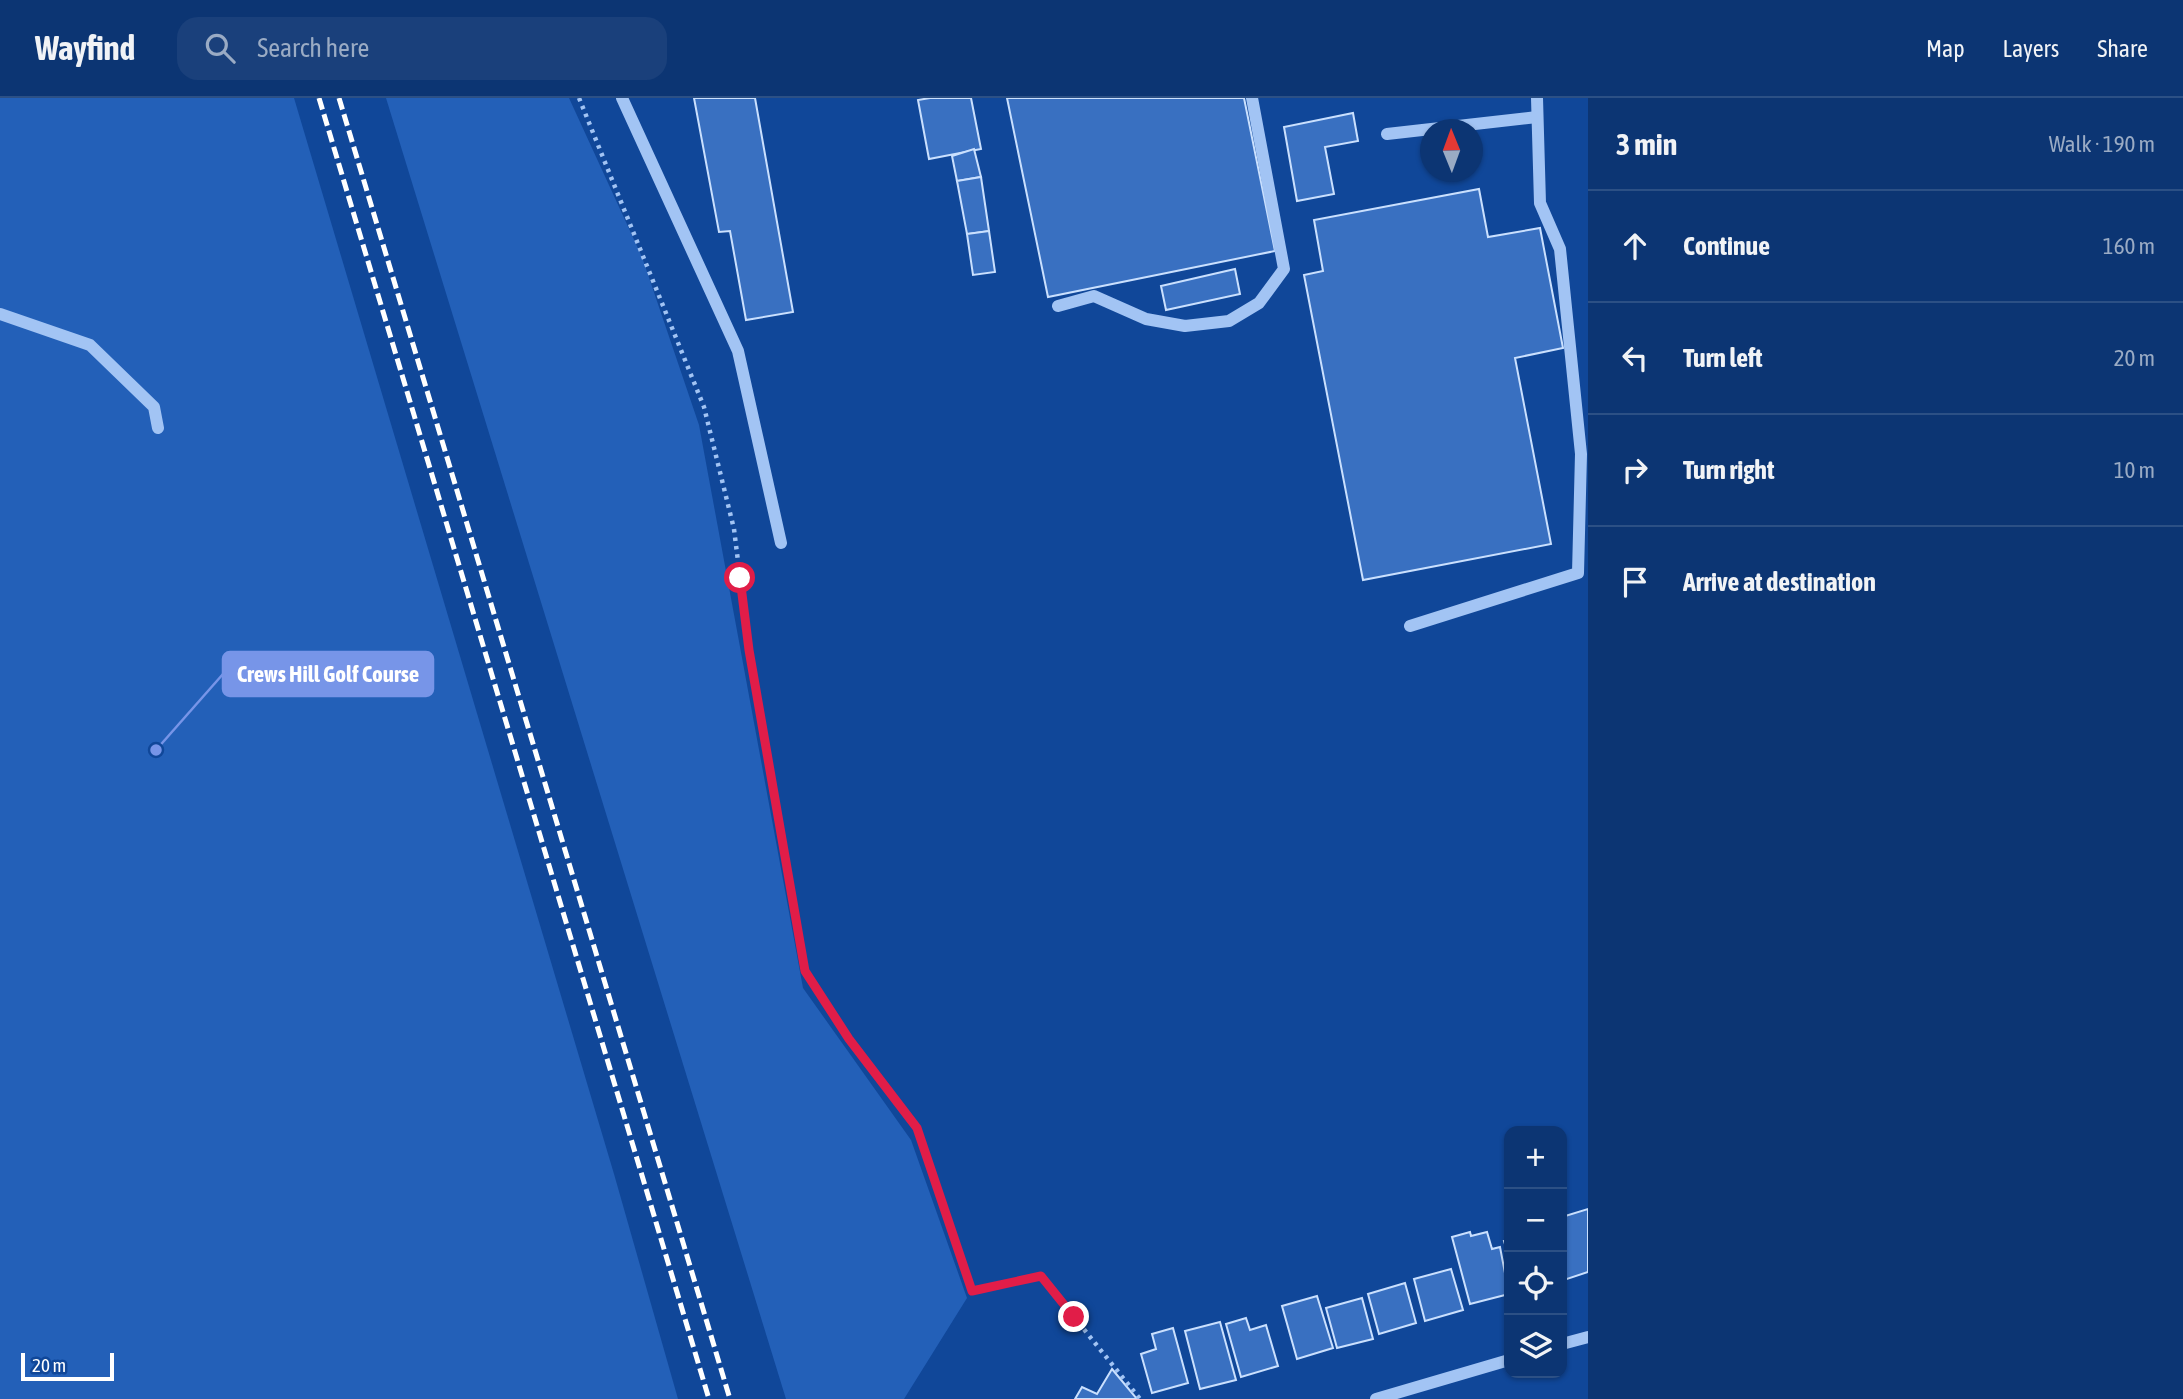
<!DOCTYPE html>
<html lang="en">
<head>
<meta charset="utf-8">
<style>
	:root { --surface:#0c3573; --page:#1a407b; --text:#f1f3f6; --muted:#9aabc4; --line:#2c5085 }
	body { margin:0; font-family:"Asap Condensed",sans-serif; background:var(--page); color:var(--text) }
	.controls { position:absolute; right:21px; bottom:21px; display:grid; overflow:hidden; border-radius:14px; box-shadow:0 2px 5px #0004 }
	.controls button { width:63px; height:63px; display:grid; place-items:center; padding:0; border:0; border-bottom:2px solid var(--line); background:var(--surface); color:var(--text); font:35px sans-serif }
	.compass { position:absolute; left:1420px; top:21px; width:63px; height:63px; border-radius:50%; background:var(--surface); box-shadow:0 2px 5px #0004; rotate:359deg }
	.scale { position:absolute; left:21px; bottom:18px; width:93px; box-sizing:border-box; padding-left:7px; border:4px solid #fff; border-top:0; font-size:19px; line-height:24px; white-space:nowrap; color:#fff; -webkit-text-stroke:5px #104799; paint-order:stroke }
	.stop { position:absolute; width:21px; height:21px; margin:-16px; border:5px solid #e11d48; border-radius:50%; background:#fff }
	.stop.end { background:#e11d48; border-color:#fff; box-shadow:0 2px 7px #0008 }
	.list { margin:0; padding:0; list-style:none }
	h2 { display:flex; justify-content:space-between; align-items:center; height:91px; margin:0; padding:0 28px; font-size:30px }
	h2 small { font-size:23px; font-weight:400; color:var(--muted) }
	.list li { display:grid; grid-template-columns:46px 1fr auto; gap:21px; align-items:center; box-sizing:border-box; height:112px; padding:0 28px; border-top:2px solid var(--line) }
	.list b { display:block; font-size:26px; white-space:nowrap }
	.list em { font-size:23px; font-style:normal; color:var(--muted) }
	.icon { flex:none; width:38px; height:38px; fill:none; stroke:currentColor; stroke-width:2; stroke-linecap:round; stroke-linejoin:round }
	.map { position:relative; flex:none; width:1588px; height:1301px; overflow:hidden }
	header { display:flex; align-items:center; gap:42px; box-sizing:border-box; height:98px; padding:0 35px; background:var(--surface); border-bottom:2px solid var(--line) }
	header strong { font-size:33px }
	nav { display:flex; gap:38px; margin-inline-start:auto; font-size:24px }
	.search { width:490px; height:63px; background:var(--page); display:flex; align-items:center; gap:18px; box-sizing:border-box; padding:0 24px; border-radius:21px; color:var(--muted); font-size:26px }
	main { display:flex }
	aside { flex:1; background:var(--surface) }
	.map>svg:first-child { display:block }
	.green { fill:#2360b8 }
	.building { fill:#3970c1; stroke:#cae0fe; stroke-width:2 }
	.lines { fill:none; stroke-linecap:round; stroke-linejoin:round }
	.path { stroke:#a2c4f4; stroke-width:4.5; stroke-dasharray:3.5 5; stroke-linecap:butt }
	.minor { stroke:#a2c4f4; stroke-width:12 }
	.rail { stroke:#fff; stroke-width:5; stroke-dasharray:12 5; stroke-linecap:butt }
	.route { stroke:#e11d48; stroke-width:9 }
	.leader { fill:none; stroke:#7795e8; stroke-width:2.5 }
	.callout-dot { fill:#7795e8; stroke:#104799; stroke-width:2.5 }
	.callout { fill:#7795e8; stroke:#7795e8; stroke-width:2.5 }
	.callout-label { font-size:23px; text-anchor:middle; font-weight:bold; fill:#fff }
</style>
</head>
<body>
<header>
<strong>Wayfind</strong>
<div class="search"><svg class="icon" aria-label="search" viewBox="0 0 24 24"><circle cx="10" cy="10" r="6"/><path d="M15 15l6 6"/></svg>Search here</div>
<nav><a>Map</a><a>Layers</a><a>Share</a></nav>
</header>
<main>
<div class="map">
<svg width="1588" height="1301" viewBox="0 0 1588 1301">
	<rect width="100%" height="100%" fill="#104799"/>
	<g class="green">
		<path d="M0,0H294L614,1076L678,1301H0Z"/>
		<path d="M386,0H569L642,159L699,327L803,890L911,1042L967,1200L904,1301H786Z"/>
	</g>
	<g class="building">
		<path d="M694,0H755L793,214L746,222L730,133L719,134Z"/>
		<path d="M930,0H971L981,51L929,61L918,2Z"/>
		<path d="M1007,0H1244L1275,153L1048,199Z"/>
		<path d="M1353,15L1358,43L1325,49L1334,96L1297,103L1284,29Z"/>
		<path d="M974,51L981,79L957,83L952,58Z"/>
		<path d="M981,79L989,133L967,136L957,83Z"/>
		<path d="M1479,91L1488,139L1540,130L1563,250L1515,260L1551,446L1363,482L1304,177L1323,173L1314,122Z"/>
		<path d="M989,133L995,174L973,177L967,136Z"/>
		<path d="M1235,171L1240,196L1166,212L1161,188Z"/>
		<path d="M1588,1111V1174L1564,1182L1562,1119Z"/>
		<path d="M1470,1134L1471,1138L1487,1134L1492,1151L1500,1149L1509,1196L1470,1206L1452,1139Z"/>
		<path d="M1509,1142V1160L1504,1143Z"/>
		<path d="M1451,1171L1463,1212L1425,1223L1414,1181Z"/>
		<path d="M1405,1185L1416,1225L1379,1236L1368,1196Z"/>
		<path d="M1317,1198L1333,1250L1297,1261L1282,1208Z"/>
		<path d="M1362,1200L1373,1241L1337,1250L1326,1210Z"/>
		<path d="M1246,1220L1250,1232L1266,1227L1278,1268L1241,1279L1226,1226Z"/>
		<path d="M1220,1224L1236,1282L1200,1291L1185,1233Z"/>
		<path d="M1173,1230L1188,1285L1152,1295L1141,1256L1156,1251L1152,1236Z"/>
		<path d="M1112,1271L1137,1301H1075L1082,1289L1097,1296Z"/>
	</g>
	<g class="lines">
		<path class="path" d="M579,0L704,309L734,431L749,552L805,873L849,941L917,1030L972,1193L1041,1178L1140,1301"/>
		<g class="minor">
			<path d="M622,0L738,253L781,445"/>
			<path d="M1387,36L1537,19"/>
			<path d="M1058,208L1094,198L1146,221L1185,228L1229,223L1259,205L1284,171L1252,0"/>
			<path d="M0,216L90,247L154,309L158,330"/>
			<path d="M1410,528L1578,475L1581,356L1560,151L1540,105L1537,0"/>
			<path d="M1562,1246L1588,1239"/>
			<path d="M1376,1301L1509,1262"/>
		</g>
		<g class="rail">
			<path d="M319,0L709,1301"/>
			<path d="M339,0L730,1301"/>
		</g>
	</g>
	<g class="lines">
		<path class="route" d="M740,480L749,552L805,873L849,941L917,1030L972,1193L1041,1178L1074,1219"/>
	</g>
	<path class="leader" d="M156 652L223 576"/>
	<circle class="callout-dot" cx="156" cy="652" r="7"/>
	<rect class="callout" x="223" y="554" width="210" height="44" rx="7"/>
	<g class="callout-label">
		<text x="328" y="584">Crews Hill Golf Course</text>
	</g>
</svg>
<div class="controls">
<button>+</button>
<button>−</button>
<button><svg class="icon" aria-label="locate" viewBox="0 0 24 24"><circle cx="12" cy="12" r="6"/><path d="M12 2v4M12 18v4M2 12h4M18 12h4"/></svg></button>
<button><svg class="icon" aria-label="layers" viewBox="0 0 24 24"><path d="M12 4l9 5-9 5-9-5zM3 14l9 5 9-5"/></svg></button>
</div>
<svg class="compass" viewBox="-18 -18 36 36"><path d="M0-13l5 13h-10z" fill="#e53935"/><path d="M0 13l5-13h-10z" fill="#9aabc4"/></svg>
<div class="scale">20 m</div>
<div class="stop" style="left:740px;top:480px"></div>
<div class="stop end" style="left:1074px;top:1219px"></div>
</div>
<aside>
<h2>3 min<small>Walk · 190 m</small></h2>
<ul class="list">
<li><svg class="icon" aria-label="ahead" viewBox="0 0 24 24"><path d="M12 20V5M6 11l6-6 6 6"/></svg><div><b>Continue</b></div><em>160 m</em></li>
<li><svg class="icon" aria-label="left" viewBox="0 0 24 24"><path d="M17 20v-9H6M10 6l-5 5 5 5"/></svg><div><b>Turn left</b></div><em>20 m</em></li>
<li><svg class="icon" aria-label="right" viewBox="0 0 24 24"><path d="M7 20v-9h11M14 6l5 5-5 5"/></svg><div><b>Turn right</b></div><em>10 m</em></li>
<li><svg class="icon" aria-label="arrive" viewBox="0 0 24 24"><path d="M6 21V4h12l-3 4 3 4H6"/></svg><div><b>Arrive at destination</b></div></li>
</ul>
</aside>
</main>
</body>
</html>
